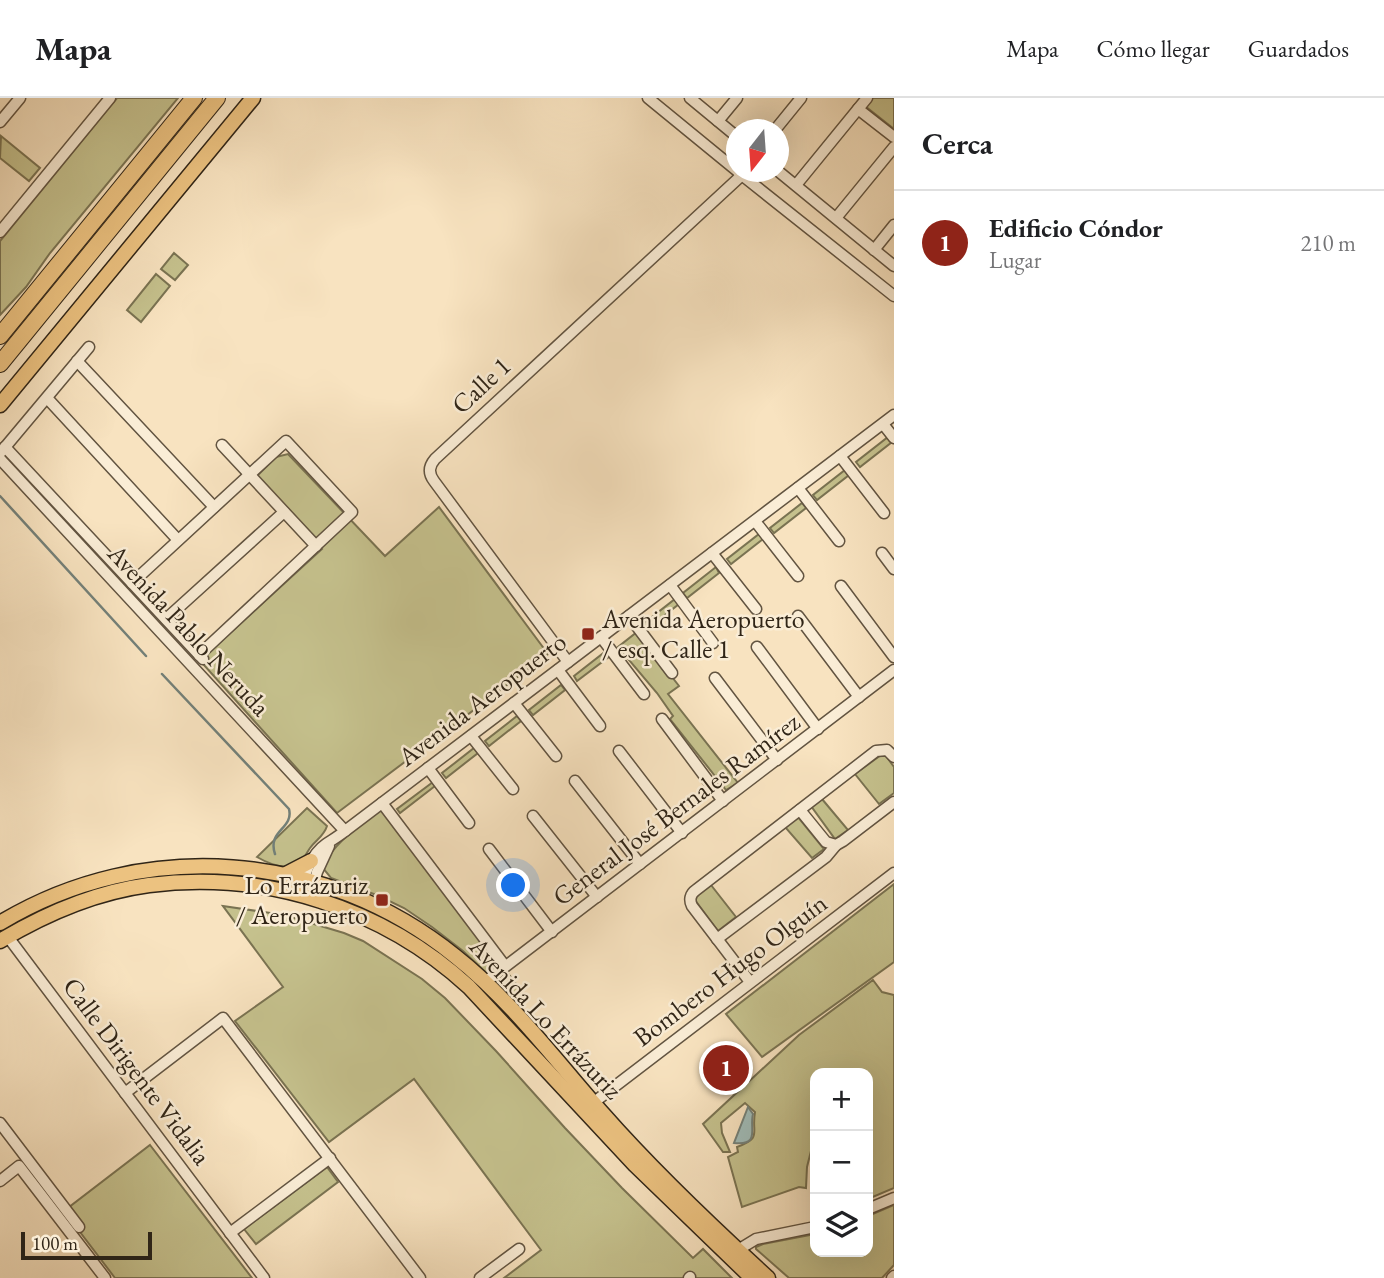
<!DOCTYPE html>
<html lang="es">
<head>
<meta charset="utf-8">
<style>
	:root { --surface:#fff; --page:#f2f2f2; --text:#202124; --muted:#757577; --line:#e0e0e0; --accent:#8f2418 }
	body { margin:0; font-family:"EB Garamond",serif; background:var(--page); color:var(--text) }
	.controls { position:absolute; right:21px; bottom:21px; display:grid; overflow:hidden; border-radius:14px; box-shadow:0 7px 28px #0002 }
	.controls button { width:63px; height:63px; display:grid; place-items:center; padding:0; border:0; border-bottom:2px solid var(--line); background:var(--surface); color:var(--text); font:35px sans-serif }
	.compass { position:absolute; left:726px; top:21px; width:63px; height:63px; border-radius:50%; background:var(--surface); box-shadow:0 7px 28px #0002; rotate:197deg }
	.scale { position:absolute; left:21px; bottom:18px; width:131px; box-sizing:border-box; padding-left:7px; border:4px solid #302517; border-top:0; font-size:19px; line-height:24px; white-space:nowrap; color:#302517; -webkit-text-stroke:5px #faedd6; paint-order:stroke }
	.you { position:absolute; left:514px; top:788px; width:24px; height:24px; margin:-18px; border:5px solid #fff; border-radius:50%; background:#1a73e8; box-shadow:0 0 0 10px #1a73e833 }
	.badge { display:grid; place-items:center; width:46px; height:46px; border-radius:50%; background:var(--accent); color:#fff; font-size:23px; font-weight:700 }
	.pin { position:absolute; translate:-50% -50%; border:4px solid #fff; box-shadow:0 2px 7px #0006 }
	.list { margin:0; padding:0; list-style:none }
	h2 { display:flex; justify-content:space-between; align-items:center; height:91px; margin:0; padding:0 28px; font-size:30px }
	h2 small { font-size:23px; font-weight:400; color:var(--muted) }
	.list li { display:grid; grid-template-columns:46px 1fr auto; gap:21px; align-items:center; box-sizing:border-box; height:105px; padding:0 28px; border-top:2px solid var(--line) }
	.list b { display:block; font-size:26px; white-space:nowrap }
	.list p { margin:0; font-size:23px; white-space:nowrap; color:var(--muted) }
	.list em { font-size:23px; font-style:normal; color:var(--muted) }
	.icon { flex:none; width:38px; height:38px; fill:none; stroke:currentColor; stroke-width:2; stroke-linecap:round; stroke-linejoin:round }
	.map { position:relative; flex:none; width:894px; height:1180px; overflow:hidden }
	header { display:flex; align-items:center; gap:42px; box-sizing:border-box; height:98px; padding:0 35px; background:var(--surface); border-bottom:2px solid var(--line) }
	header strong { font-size:33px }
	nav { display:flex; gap:38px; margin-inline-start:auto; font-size:24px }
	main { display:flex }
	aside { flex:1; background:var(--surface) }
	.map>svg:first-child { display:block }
	.green { fill:#c5c18d; stroke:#7a7352; stroke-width:2 }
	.water { fill:#a0bdba; stroke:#738079; stroke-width:2 }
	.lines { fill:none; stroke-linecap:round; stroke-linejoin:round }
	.stream { stroke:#738079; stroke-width:2.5 }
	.minor-casing { stroke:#625441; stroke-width:13 }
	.major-casing { stroke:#302517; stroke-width:17 }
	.highway-casing { stroke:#302517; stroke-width:18 }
	.minor { stroke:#faedd6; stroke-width:10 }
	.major { stroke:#ecc280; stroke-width:14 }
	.highway { stroke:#ecc280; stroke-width:16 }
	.poi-dot { fill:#8f2418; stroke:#faedd6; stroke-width:2.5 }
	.labels { text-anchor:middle; stroke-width:5; stroke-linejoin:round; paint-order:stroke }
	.street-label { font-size:26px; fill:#302517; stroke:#faedd6 }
	.poi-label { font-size:26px; fill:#302517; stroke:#faedd6; text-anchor:start }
</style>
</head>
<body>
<header>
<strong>Mapa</strong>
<nav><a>Mapa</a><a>Cómo llegar</a><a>Guardados</a></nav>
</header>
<main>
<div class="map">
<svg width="894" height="1180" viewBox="0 0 894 1180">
	<rect width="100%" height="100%" fill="#f8e3c0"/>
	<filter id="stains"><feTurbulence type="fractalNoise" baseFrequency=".00286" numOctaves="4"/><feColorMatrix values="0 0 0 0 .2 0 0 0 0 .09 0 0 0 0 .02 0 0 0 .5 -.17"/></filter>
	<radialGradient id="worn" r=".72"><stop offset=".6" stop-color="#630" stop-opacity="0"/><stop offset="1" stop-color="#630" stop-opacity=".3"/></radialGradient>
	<g class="green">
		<path d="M117,0H178L50,155L26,189L0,217V143Z"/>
		<path d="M871,0H894V31L865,8Z"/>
		<path d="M1,38L40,70L29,83L0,60Z"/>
		<path d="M174,155L188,167L175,182L161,171Z"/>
		<path d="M156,176L170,188L141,224L127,212Z"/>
		<path d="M888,339L892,344L860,369L856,364Z"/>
		<path d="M288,356L385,458L439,409L548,556L337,715L203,566L205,558L322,451L256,379L276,359Z"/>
		<path d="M845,372L849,377L817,402L813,397Z"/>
		<path d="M802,405L806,410L774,435L770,430Z"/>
		<path d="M759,436L763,441L731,466L727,461Z"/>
		<path d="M716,469L719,475L687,500L683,495Z"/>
		<path d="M675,501L679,506L647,531L643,526Z"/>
		<path d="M637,534L679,588L668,596L738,685L726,692L670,621L673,618L657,595L618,549Z"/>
		<path d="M606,553L610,558L577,583L574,578Z"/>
		<path d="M561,587L565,592L533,617L529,612Z"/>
		<path d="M517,618L521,623L489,648L485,643Z"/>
		<path d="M474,650L478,655L446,680L442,675Z"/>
		<path d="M881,657L886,658L894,669V695L879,706L855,676Z"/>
		<path d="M433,684L435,688L400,715L397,711Z"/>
		<path d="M822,701L848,732L835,741L811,708Z"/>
		<path d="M307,710L327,728C324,738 316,742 310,750C307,754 304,761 300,764C287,773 269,766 257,759Z"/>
		<path d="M379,712L383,713L520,891V895L515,899H512L463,853L432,829L404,810L379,798L331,780L322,769C335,744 358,729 379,712Z"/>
		<path d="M798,719L824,751L812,760L785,729Z"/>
		<path d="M894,786V864L762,959L726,916Z"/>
		<path d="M711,787L736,819L718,833L695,802L696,797Z"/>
		<path d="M223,808L284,817L344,835L363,843L422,881L445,900L496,953L565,1030L622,1090L693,1160L703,1151L732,1180H504L541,1152L414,981L329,1044L235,923L283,889Z"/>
		<path d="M873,882L882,894L894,897V1090L868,1101V975H815V1043L813,1045L807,1069L806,1090L799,1089L742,1109L728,1059L738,1054L737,1049C763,1039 751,1036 755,1014L745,1005L721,1025L722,1035L730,1054H723L703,1026L799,937Z"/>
		<path d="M150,1047L252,1180H115L64,1113Z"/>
		<path d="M327,1069L338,1084L256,1146L244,1131Z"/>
		<path d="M894,1107V1167L882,1180H789L756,1151V1149L763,1146L815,1136V1154H868V1118Z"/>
	</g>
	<path class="water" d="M748,1009L753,1016C749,1030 761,1048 734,1045Z"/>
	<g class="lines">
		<g class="stream">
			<path d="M0,398L146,558"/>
			<path d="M162,576L289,711C294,731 267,732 275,756"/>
		</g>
		<defs>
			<g id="minor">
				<path d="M648,0L736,72"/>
				<path d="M690,0L736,38"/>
				<path d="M858,11L894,39"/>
				<path d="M718,23L737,0"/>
				<path d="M0,24L20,0"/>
				<path d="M775,32L801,0"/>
				<path d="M778,73L894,168"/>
				<path d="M738,74L894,198"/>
				<path d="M796,87L867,0"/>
				<path d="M836,120L894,49"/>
				<path d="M0,134L110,0"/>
				<path d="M874,152L894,127"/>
				<path d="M77,263L214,409"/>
				<path d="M47,300L178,442"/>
				<path d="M883,326L894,340"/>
				<path d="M222,347L316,448"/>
				<path d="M5,349L203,561"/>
				<path d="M1,354L89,249"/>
				<path d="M840,358L884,415"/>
				<path d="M0,361L345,733"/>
				<path d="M798,390L839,443"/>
				<path d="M755,423L798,478"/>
				<path d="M712,455L756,511"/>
				<path d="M882,455L894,471"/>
				<path d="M132,485L286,343L352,414L199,557"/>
				<path d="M670,487L713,545"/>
				<path d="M841,488L894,559"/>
				<path d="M629,518L672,575"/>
				<path d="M798,518L859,599"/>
				<path d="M166,521L284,414"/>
				<path d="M601,539L644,596"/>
				<path d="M757,549L818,631"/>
				<path d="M568,564L434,383C428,375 429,368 435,361L742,77"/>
				<path d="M558,572L600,628"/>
				<path d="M715,580L777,662"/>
				<path d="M514,605L556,658"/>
				<path d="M662,621L723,703"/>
				<path d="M471,638L513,691"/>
				<path d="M619,653L682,735"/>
				<path d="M428,670L469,725"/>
				<path d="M575,683L640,766"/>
				<path d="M382,705L505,868"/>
				<path d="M800,712L826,744L836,747L843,743L894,704"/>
				<path d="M533,718L597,799"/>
				<path d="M489,751L552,834"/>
				<path d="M312,792L317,774L329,748"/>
				<path d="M299,796C304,779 310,757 326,746C332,742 339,738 345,733L894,317"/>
				<path d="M8,839L264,1180"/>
				<path d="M717,841L826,759L836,747"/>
				<path d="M485,884L894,572"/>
				<path d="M750,884L692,808C689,802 690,796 696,792L876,653L887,652L894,659"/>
				<path d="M125,995L223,920L420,1180"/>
				<path d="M593,1005L894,775"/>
				<path d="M0,1025L79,1129"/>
				<path d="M0,1083L19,1068L105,1180"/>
				<path d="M868,1111L894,1100"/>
				<path d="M230,1135L330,1060"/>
				<path d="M738,1152L756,1141L815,1129"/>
				<path d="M480,1180L519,1151"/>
				<path d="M689,1180L690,1179"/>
				<path d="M892,1180L894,1178"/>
			</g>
			<g id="major">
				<path d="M0,307L253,0"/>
				<path d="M286,776L311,763"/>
				<path d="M0,825C144,738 325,753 455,858C511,902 556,963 603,1016C654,1074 711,1128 768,1180"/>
				<path d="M0,843C45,816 96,794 149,787C265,772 383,810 469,889L635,1067L752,1180"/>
			</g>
			<g id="highway">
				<path d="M0,238L194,0"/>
				<path d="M0,266L217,0"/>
			</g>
		</defs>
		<use href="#minor" class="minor-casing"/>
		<use href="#major" class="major-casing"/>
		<use href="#highway" class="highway-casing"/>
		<use href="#minor" class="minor"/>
		<use href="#major" class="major"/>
		<use href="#highway" class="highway"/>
	</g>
	<g class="poi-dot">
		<rect x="581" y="529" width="14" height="14" rx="3.5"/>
		<rect x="375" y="795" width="14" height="14" rx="3.5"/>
	</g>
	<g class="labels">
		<g class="street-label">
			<text transform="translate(481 287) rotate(-43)" y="9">Calle 1</text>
			<text transform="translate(189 532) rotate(47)" y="9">Avenida Pablo Neruda</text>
			<text transform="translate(482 601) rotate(-37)" y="9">Avenida Aeropuerto</text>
			<text transform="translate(676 711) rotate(-37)" y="9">General José Bernales Ramírez</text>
			<text transform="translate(730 872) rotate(-37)" y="9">Bombero Hugo Olguín</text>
			<text transform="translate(546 920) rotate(47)" y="9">Avenida Lo Errázuriz</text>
			<text transform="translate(137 973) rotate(53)" y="9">Calle Dirigente Vidalia</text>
		</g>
		<g class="poi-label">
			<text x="602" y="530">Avenida Aeropuerto<tspan x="602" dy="30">/ esq. Calle 1</tspan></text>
			<text x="368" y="796" text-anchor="end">Lo Errázuriz<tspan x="368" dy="30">/ Aeropuerto</tspan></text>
		</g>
	</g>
	<rect width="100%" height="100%" filter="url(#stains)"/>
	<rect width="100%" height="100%" fill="url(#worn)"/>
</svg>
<div class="controls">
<button>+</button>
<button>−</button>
<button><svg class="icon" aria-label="layers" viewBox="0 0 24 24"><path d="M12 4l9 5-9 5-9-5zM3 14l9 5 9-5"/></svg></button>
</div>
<svg class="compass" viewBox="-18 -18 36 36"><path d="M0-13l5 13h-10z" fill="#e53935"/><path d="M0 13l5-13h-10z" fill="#757577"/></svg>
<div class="scale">100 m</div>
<div class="you"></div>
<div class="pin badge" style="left:726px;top:970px">1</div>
</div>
<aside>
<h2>Cerca<small></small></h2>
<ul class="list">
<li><span class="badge">1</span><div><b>Edificio Cóndor</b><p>Lugar</p></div><em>210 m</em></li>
</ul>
</aside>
</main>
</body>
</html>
